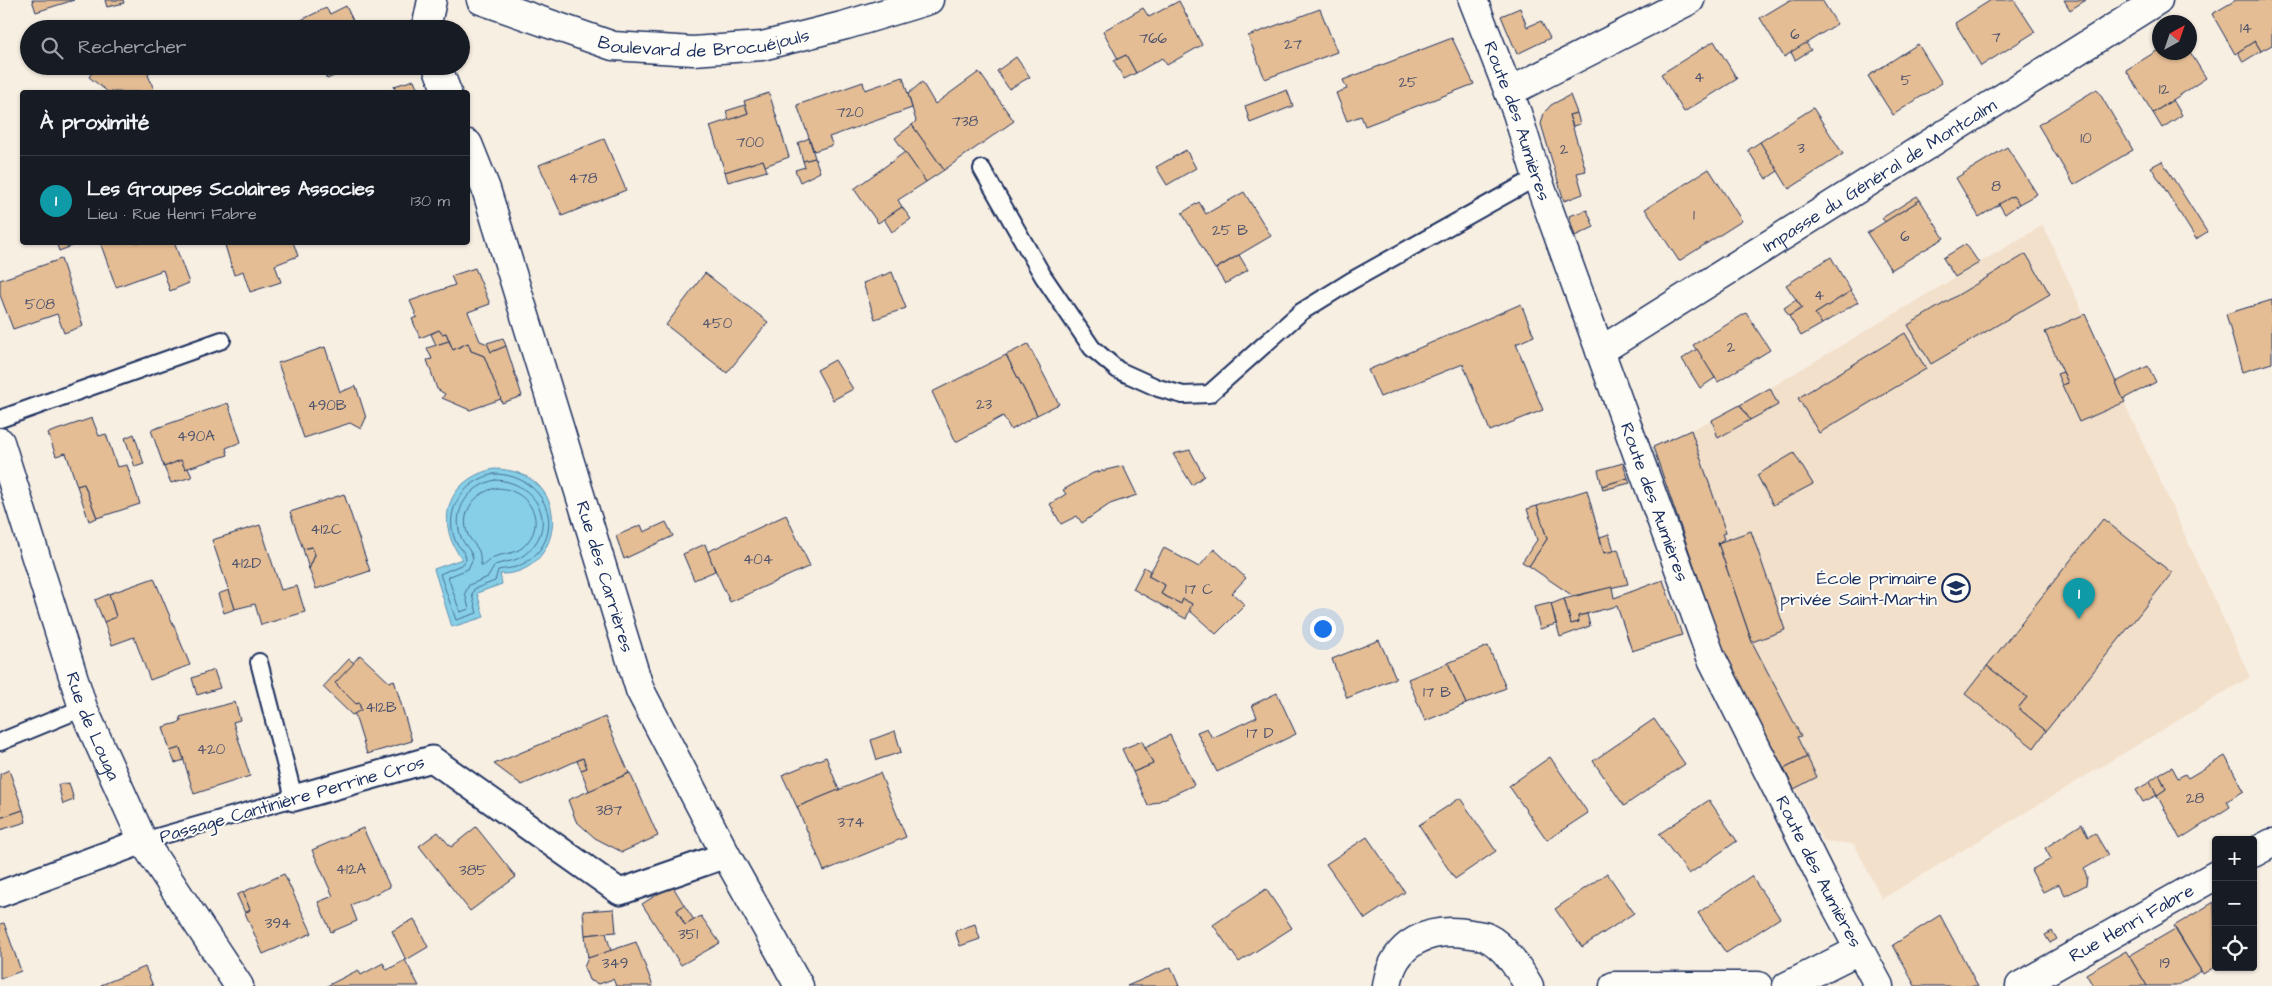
<!DOCTYPE html>
<html lang="fr">
<head>
<meta charset="utf-8">
<style>
	:root { --surface:#171b24; --page:#20242c; --text:#f1f3f6; --muted:#9ea1a6; --line:#363941; --accent:#8c9099 }
	body { margin:0; font-family:"Architects Daughter",sans-serif; background:var(--page); color:var(--text) }
	.controls { position:absolute; right:15px; bottom:15px; display:grid; overflow:hidden; border-radius:5px; box-shadow:0 1px 4px #0004 }
	.controls button { width:45px; height:45px; display:grid; place-items:center; padding:0; border:0; border-bottom:1px solid var(--line); background:var(--surface); color:var(--text); font:25px sans-serif }
	.compass { position:absolute; left:2152px; top:15px; width:45px; height:45px; border-radius:50%; background:var(--surface); box-shadow:0 1px 4px #0004; rotate:40deg }
	.you { position:absolute; left:1322px; top:628px; width:18px; height:18px; margin:-12px; border:4px solid #fff; border-radius:50%; background:#1a73e8; box-shadow:0 0 0 8px #1a73e833 }
	.badge { display:grid; place-items:center; width:32px; height:32px; border-radius:50%; background:var(--accent); color:#fff; font-size:16px; font-weight:700 }
	.pin { position:absolute; translate:-50% -41px; filter:drop-shadow(0 1px 2px #0008) }
	.pin::after { content:''; position:absolute; top:26px; width:18px; height:15px; background:inherit; clip-path:polygon(0 0,100% 0,50% 100%) }
	.list { margin:0; padding:0; list-style:none }
	h2 { display:flex; justify-content:space-between; align-items:center; height:65px; margin:0; padding:0 20px; font-size:21px }
	h2 small { font-size:16px; font-weight:400; color:var(--muted) }
	.list li { display:grid; grid-template-columns:32px 1fr auto; gap:15px; align-items:center; box-sizing:border-box; height:90px; padding:0 20px; border-top:1px solid var(--line) }
	.list b { display:block; font-size:19px; white-space:nowrap }
	.list p { margin:0; font-size:16px; white-space:nowrap; color:var(--muted) }
	.list em { font-size:16px; font-style:normal; color:var(--muted) }
	.icon { flex:none; width:28px; height:28px; fill:none; stroke:currentColor; stroke-width:2; stroke-linecap:round; stroke-linejoin:round }
	.map { position:relative; flex:none; width:2272px; height:986px; overflow:hidden }
	.search { position:absolute; background:var(--surface); box-shadow:0 1px 4px #0004; left:20px; top:20px; width:450px; height:55px; display:flex; align-items:center; gap:12px; box-sizing:border-box; padding:0 18px; border-radius:28px; color:var(--muted); font-size:19px }
	.panel { position:absolute; background:var(--surface); box-shadow:0 1px 4px #0004; left:20px; top:90px; width:450px; height:155px; border-radius:5px }
	.map>svg:first-child { display:block }
	.built { fill:#f2e0cb }
	.water { fill:#86cfe7; stroke:#5b8fb0 }
	.lines { fill:none; stroke-linecap:round; stroke-linejoin:round }
	.shore { stroke:#466f95; stroke-width:1 }
	.building { fill:#e4bd94; stroke:#1b2f5e }
	.service-casing { stroke:#1b2f5e; stroke-width:20 }
	.pedestrian-casing { stroke:#1b2f5e; stroke-width:29 }
	.minor-casing { stroke:#1b2f5e; stroke-width:31 }
	.service { stroke:#fdfcf7; stroke-width:16 }
	.pedestrian { stroke:#fdfcf7; stroke-width:25 }
	.minor { stroke:#fdfcf7; stroke-width:28 }
	.labels { text-anchor:middle; stroke-width:4; stroke-linejoin:round; paint-order:stroke }
	.number-label { font-size:15px; fill:#4d526c }
	.street-label { font-size:18px; fill:#1b2f5e; stroke:#fdfcf7 }
	.poi-label { font-size:18px; fill:#1b2f5e; stroke:#fdfcf7; text-anchor:end }
</style>
</head>
<body>
<div class="map">
<svg width="2272" height="986" viewBox="0 0 2272 986">
	<rect width="100%" height="100%" fill="#f8efe3"/>
	<filter id="ink" filterUnits="userSpaceOnUse"><feTurbulence type="fractalNoise" baseFrequency=".02" numOctaves="2"/><feDisplacementMap in="SourceGraphic" scale="10" xChannelSelector="R" yChannelSelector="G"/><feConvolveMatrix kernelMatrix="1 2 1 2 8 2 1 2 1" color-interpolation-filters="sRGB"/></filter>
	<g filter="url(#ink)">
		<path class="built" d="M2043,225L2250,677L1882,899L1854,844L1823,841L1725,655L1653,447L1712,420L1770,388Z"/>
		<path class="water" d="M494,469C577,470 565,576 500,574L502,584L477,593L484,617L452,627L434,569L462,559C434,522 447,479 494,469Z"/>
		<g class="lines">
			<g class="shore">
				<path d="M494,474C550,474 570,540 521,565C513,569 506,568 498,570L495,581L474,589L472,595L477,613L456,620L440,574L463,564L466,560C466,552 458,547 455,540C443,509 464,481 494,474Z"/>
				<path d="M495,480C537,481 561,527 524,555C515,562 506,561 495,565L488,577L469,585L465,593L469,609L460,612L448,577L468,569L473,558C471,550 464,545 461,537C451,510 469,486 495,480Z"/>
				<path d="M496,488C528,488 550,522 523,547C513,555 504,553 494,557C489,559 486,564 482,566C479,562 481,557 479,551C476,545 471,541 468,535C459,513 475,492 496,488Z"/>
			</g>
		</g>
		<g class="building">
			<path d="M32,0H74L36,12Z"/>
			<path d="M105,0H123L124,3L107,7Z"/>
			<path d="M1790,0H1822L1837,24L1784,57L1760,18Z"/>
			<path d="M1991,0H2014L2035,32L1981,66L1955,23Z"/>
			<path d="M2064,0H2086L2070,10Z"/>
			<path d="M2236,0H2272V45L2261,51L2255,41L2235,54L2212,14Z"/>
			<path d="M1179,1L1202,45L1167,65L1162,58L1136,73L1126,55L1118,59L1103,31L1143,8L1149,17Z"/>
			<path d="M346,6L357,29H303L299,21L326,8L330,14Z"/>
			<path d="M1520,8L1527,27L1541,21L1550,38L1517,54L1501,16Z"/>
			<path d="M1320,9L1337,52L1265,79L1248,36Z"/>
			<path d="M1452,38L1474,84L1365,126L1361,116L1347,121L1336,93L1347,89L1343,80Z"/>
			<path d="M1714,41L1737,79L1684,112L1661,74Z"/>
			<path d="M2255,41L2261,51L2243,62L2238,52Z"/>
			<path d="M1806,43L1811,50L1795,60L1791,52Z"/>
			<path d="M1918,44L1942,83L1893,115L1868,76Z"/>
			<path d="M2160,49V52H2190L2206,78L2153,113L2126,70Z"/>
			<path d="M1126,55L1136,73L1124,79L1114,61Z"/>
			<path d="M1016,57L1030,77L1009,89L997,71Z"/>
			<path d="M97,66H147L151,69L148,75L155,92H108L89,77Z"/>
			<path d="M321,66H371L355,75L352,68L327,79Z"/>
			<path d="M979,72L1014,121L944,170L912,125L916,121L908,94L922,82L935,104Z"/>
			<path d="M903,77L912,108L829,137L833,145L814,151L797,105L863,82L865,90Z"/>
			<path d="M414,80L419,92H396L394,86Z"/>
			<path d="M2097,89L2133,150L2074,185L2038,125Z"/>
			<path d="M1287,90L1293,106L1250,123L1245,106Z"/>
			<path d="M769,93L789,157L765,166L763,160L725,172L710,126L748,113L744,101Z"/>
			<path d="M1570,95L1577,113L1569,115L1586,171L1577,173L1583,194L1564,201L1541,124L1544,113L1551,105Z"/>
			<path d="M2173,100L2182,115L2162,128L2153,113Z"/>
			<path d="M745,105L748,113L729,120L726,111Z"/>
			<path d="M1813,108L1843,154L1789,189L1760,142Z"/>
			<path d="M1577,113L1580,124L1573,126L1569,115Z"/>
			<path d="M912,125L944,170L926,182L895,138Z"/>
			<path d="M809,138L815,158L803,161L798,143Z"/>
			<path d="M604,139L626,190L562,216L539,165Z"/>
			<path d="M1760,142L1778,171L1766,179L1748,150Z"/>
			<path d="M2007,147L2037,194L2019,204L2013,196L1979,217L1956,178Z"/>
			<path d="M1186,150L1196,168L1167,185L1156,167Z"/>
			<path d="M905,152L926,182L898,200L902,207L878,223L854,189Z"/>
			<path d="M815,158L820,172L800,182L795,170L805,167L803,161Z"/>
			<path d="M763,160L767,171L728,182L725,172Z"/>
			<path d="M2162,161L2207,232L2196,239L2151,167Z"/>
			<path d="M1709,169L1742,221L1679,261L1645,209Z"/>
			<path d="M1244,192L1271,236L1215,269L1182,213L1199,202L1206,214Z"/>
			<path d="M1917,196L1920,200L1885,222L1882,218Z"/>
			<path d="M2013,196L2019,204L2005,214L1999,204Z"/>
			<path d="M1920,200L1944,238L1891,270L1867,233Z"/>
			<path d="M902,207L911,219L892,232L884,219Z"/>
			<path d="M1587,210L1594,227L1575,236L1569,216Z"/>
			<path d="M56,242H74L75,245L59,251Z"/>
			<path d="M100,242H174L189,283L170,291L163,270L116,287Z"/>
			<path d="M233,242H293L298,256L275,265L281,282L250,292L243,271L234,275L225,245Z"/>
			<path d="M1966,244L1979,263L1955,277L1943,258Z"/>
			<path d="M2026,254L2050,294L1931,364L1908,325Z"/>
			<path d="M1239,255L1248,270L1225,284L1216,269Z"/>
			<path d="M1831,257L1851,291L1815,314L1822,324L1801,336L1789,316L1802,308L1786,285Z"/>
			<path d="M61,259L83,326L64,333L57,314L13,329L0,295V280Z"/>
			<path d="M475,268L490,304L468,312L480,341L488,344L491,352L506,346L522,396L502,403L484,356L471,351L468,343L453,350L446,333L442,334L439,330L420,338L412,319L417,317L410,301L455,285L451,276Z"/>
			<path d="M892,272L906,308L875,319L863,283Z"/>
			<path d="M705,273L768,322L727,373L666,325Z"/>
			<path d="M1851,291L1858,302L1822,324L1815,314Z"/>
			<path d="M1796,300L1802,308L1789,316L1784,308Z"/>
			<path d="M2272,300V363L2242,372L2226,314Z"/>
			<path d="M1521,304L1534,336L1516,344L1543,410L1490,431L1463,364L1380,397L1368,370Z"/>
			<path d="M1746,313L1770,350L1718,382L1693,345Z"/>
			<path d="M2085,314L2125,402L2079,422L2062,385L2068,383L2045,332Z"/>
			<path d="M439,330L442,334L446,333L449,341L436,345L431,334Z"/>
			<path d="M1905,333L1926,369L1819,433L1798,398Z"/>
			<path d="M503,338L506,346L491,352L487,343Z"/>
			<path d="M449,341L453,350L468,343L471,351L484,356L501,399L470,410L442,398L445,394L437,389L427,360L432,359L427,348Z"/>
			<path d="M1028,344L1059,404L1037,415L1006,355Z"/>
			<path d="M325,347L340,392L356,386L366,418L361,429L350,423L304,438L278,363Z"/>
			<path d="M1697,349L1715,378L1700,388L1682,359Z"/>
			<path d="M1006,355L1037,415L1011,430L1003,416L956,442L932,392Z"/>
			<path d="M835,360L853,389L833,400L817,370Z"/>
			<path d="M2148,366L2156,382L2123,399L2116,382Z"/>
			<path d="M2063,372L2068,383L2062,385L2057,374Z"/>
			<path d="M1770,388L1778,405L1750,420L1740,405Z"/>
			<path d="M228,403L241,442L226,448L228,455L185,469L181,460L164,467L151,430Z"/>
			<path d="M1740,405L1750,420L1718,438L1712,420Z"/>
			<path d="M92,418L99,436L106,434L117,467L127,465L140,504L97,518L84,484L77,486L66,453L56,456L48,433Z"/>
			<path d="M1691,430L1726,533L1722,534L1724,539L1718,543L1752,642L1801,736L1797,737L1807,757L1784,769L1725,655L1653,447Z"/>
			<path d="M134,434L144,464L135,467L125,438Z"/>
			<path d="M1190,450L1204,476L1192,485L1173,454Z"/>
			<path d="M1794,453L1813,484L1773,505L1757,475Z"/>
			<path d="M181,460L185,469L188,468L192,477L171,483L164,467Z"/>
			<path d="M1623,463L1628,478L1602,486L1598,470Z"/>
			<path d="M1123,466L1137,495L1110,504L1082,523L1077,516L1061,524L1050,504L1066,494L1063,490L1093,473Z"/>
			<path d="M1628,478L1630,483L1603,490L1602,486Z"/>
			<path d="M84,484L97,518L89,521L77,486Z"/>
			<path d="M1587,490L1604,553L1618,549L1628,584L1573,596L1529,566L1547,539L1537,506Z"/>
			<path d="M344,494L370,571L316,589L309,569L315,555L312,547L303,549L290,512Z"/>
			<path d="M1537,506L1547,539L1529,566L1522,562L1537,540L1527,509Z"/>
			<path d="M786,515L810,566L730,602L707,552Z"/>
			<path d="M2103,519L2172,573L2046,731L2018,708L2027,697L1987,666Z"/>
			<path d="M666,522L673,536L624,559L616,536L641,525L644,532Z"/>
			<path d="M260,525L281,590L297,586L305,612L261,625L255,604L235,609L212,540Z"/>
			<path d="M1751,531L1785,630L1752,642L1718,543Z"/>
			<path d="M1609,534L1614,551L1604,553L1600,537Z"/>
			<path d="M705,544L715,571L694,580L683,554Z"/>
			<path d="M312,547L315,555L309,569L303,549Z"/>
			<path d="M1164,548L1199,567L1214,549L1246,578L1232,593L1245,605L1216,634L1189,610L1192,604L1183,599L1181,604L1161,594L1165,585L1148,576Z"/>
			<path d="M1144,567L1150,571L1148,576L1165,585L1161,594L1181,604L1183,599L1192,604L1186,619L1133,589Z"/>
			<path d="M154,578L190,665L150,680L134,637L112,645L104,622L116,617L109,594Z"/>
			<path d="M1663,580L1682,635L1632,651L1617,606L1578,616L1579,622L1571,624L1564,599L1612,587L1614,598Z"/>
			<path d="M229,590L235,609L224,613L218,594Z"/>
			<path d="M109,594L116,617L104,622L95,600Z"/>
			<path d="M1564,599L1571,624L1579,622L1578,616L1587,614L1590,626L1560,637L1551,604Z"/>
			<path d="M1551,603L1556,624L1540,629L1534,607Z"/>
			<path d="M1379,640L1396,678L1347,698L1332,659Z"/>
			<path d="M1488,646L1506,688L1466,704L1448,663Z"/>
			<path d="M360,655L389,682L394,680L412,741L367,754L354,712L361,710L359,703L356,704L335,683Z"/>
			<path d="M349,659L354,663L335,683L356,704L359,703L361,710L352,715L323,687Z"/>
			<path d="M1448,663L1466,704L1425,721L1408,679Z"/>
			<path d="M1987,666L2027,697L2018,708L2046,731L2034,748L1965,694Z"/>
			<path d="M214,670L220,688L197,695L192,678Z"/>
			<path d="M1277,693L1296,734L1217,772L1197,732L1207,728L1212,738L1257,717L1252,705Z"/>
			<path d="M235,702L240,720L233,722L250,776L194,794L180,748L170,751L163,727L181,722L180,717Z"/>
			<path d="M605,717L629,773L589,791L581,770L587,768L583,758L522,785L494,764Z"/>
			<path d="M1654,719L1685,764L1624,806L1593,761Z"/>
			<path d="M895,731L901,752L877,760L871,740Z"/>
			<path d="M1170,735L1194,785L1148,806L1133,772L1153,764L1145,747Z"/>
			<path d="M1142,741L1153,764L1133,772L1122,749Z"/>
			<path d="M180,748L184,760L175,763L170,751Z"/>
			<path d="M2225,756L2244,791L2227,801L2230,807L2180,839L2157,795L2166,789L2159,774L2172,767L2178,778L2185,774L2188,778Z"/>
			<path d="M826,757L839,790L797,807L782,775Z"/>
			<path d="M1550,757L1588,813L1547,840L1509,786Z"/>
			<path d="M1807,757L1817,777L1794,789L1784,769Z"/>
			<path d="M583,758L587,768L581,770L577,761Z"/>
			<path d="M9,770L23,810L0,818V774Z"/>
			<path d="M630,773L658,836L622,852L595,838L576,821L568,800Z"/>
			<path d="M880,773L906,837L824,871L797,807Z"/>
			<path d="M2159,774L2166,789L2157,795L2150,781Z"/>
			<path d="M2150,782L2157,795L2143,802L2136,790Z"/>
			<path d="M69,783L74,800L63,804L58,785Z"/>
			<path d="M1460,798L1496,851L1455,879L1419,825Z"/>
			<path d="M1709,800L1737,841L1689,874L1659,834Z"/>
			<path d="M23,810L26,822L0,830V818Z"/>
			<path d="M2082,824L2088,837L2095,833L2108,855L2084,869L2087,877L2086,885L2065,896L2059,884L2043,892L2031,870L2051,859L2045,848Z"/>
			<path d="M476,827L516,877L470,911L419,846L438,832L451,847Z"/>
			<path d="M363,828L390,887L351,905L357,921L331,932L318,902L333,896L312,850Z"/>
			<path d="M1367,837L1405,892L1365,919L1326,864Z"/>
			<path d="M1607,873L1634,913L1582,947L1555,909Z"/>
			<path d="M284,874L312,933L263,954L245,913L250,910L243,892Z"/>
			<path d="M1751,876L1780,918L1726,953L1698,913Z"/>
			<path d="M672,885L684,905L677,910L685,925L701,916L720,943L681,965L642,904Z"/>
			<path d="M1266,889L1292,928L1239,962L1213,925Z"/>
			<path d="M243,892L250,910L245,913L237,895Z"/>
			<path d="M2214,902L2216,966L2203,974L2174,926Z"/>
			<path d="M684,905L694,920L685,925L677,910Z"/>
			<path d="M614,909L616,932L585,935L583,911Z"/>
			<path d="M1940,915L1978,986H1915L1893,945Z"/>
			<path d="M414,919L428,947L406,960L392,931Z"/>
			<path d="M4,923L21,971L0,979V924Z"/>
			<path d="M975,924L980,939L960,946L955,931Z"/>
			<path d="M2175,929L2201,971L2176,986H2147L2129,956Z"/>
			<path d="M2052,931L2057,939L2050,943L2045,935Z"/>
			<path d="M606,933L611,951L588,958L585,935Z"/>
			<path d="M636,942L653,986H616L613,979L599,984L589,980L584,967L588,958Z"/>
			<path d="M2126,951L2147,986H2093L2086,974Z"/>
			<path d="M405,960L419,986H327L358,970L361,975L383,963L387,970Z"/>
			<path d="M145,967L153,986H101V985Z"/>
			<path d="M1171,967L1179,986H1127Z"/>
		</g>
		<g class="lines">
			<defs>
				<g id="service">
					<path d="M982,169L1043,276L1092,348L1118,370L1158,388L1183,395L1209,394L1301,312L1351,281L1537,177"/>
					<path d="M0,419L222,340"/>
					<path d="M0,742L83,708"/>
					<path d="M143,841L294,798L259,662"/>
				</g>
				<g id="pedestrian">
					<path d="M294,798L432,759L620,892L726,855"/>
					<path d="M0,894L143,841"/>
				</g>
				<g id="minor">
					<path id="s1" d="M481,0L613,46L693,51L762,46L846,25L929,0"/>
					<path id="s2" d="M1473,0L1517,113L1537,177L1711,657L1831,897L1879,986"/>
					<path d="M426,29L432,0"/>
					<path d="M437,66L447,92"/>
					<path d="M1509,92L1690,0"/>
					<path id="s3" d="M468,144L486,189L640,690L726,855L799,986"/>
					<path id="s4" d="M1600,351L2158,0"/>
					<path id="s5" d="M0,442L83,708L143,841L239,986"/>
					<path d="M2253,853L2272,843"/>
					<path d="M1387,986C1393,942 1430,926 1471,934C1475,935 1482,935 1486,937C1505,946 1519,969 1529,986"/>
					<path d="M1614,986H1758"/>
					<path d="M1787,986L1859,950"/>
					<path id="s6" d="M2020,986L2216,875"/>
				</g>
			</defs>
			<use href="#service" class="service-casing"/>
			<use href="#pedestrian" class="pedestrian-casing"/>
			<use href="#minor" class="minor-casing"/>
			<use href="#service" class="service"/>
			<use href="#pedestrian" class="pedestrian"/>
			<use href="#minor" class="minor"/>
		</g>
	</g>
	<defs>
		<symbol id="school-ring" viewBox="-11 -11 22 22"><circle r="9.5" fill="#fdfcf7" stroke="#1b2f5e" stroke-width="1.5"/><path d="M0-5L7-2L0 1L-7-2ZM-4 1L0 2.5L4 1V4Q0 6-4 4Z" fill="#1b2f5e"/></symbol>
	</defs>
	<g fill-rule="evenodd">
		<use href="#school-ring" x="1940" y="572" width="32" height="32"/>
	</g>
	<g class="labels">
		<g class="number-label">
			<text x="2246" y="33">14</text>
			<text x="1795" y="39">6</text>
			<text x="1996" y="42">7</text>
			<text x="1153" y="43">766</text>
			<text x="1293" y="49">27</text>
			<text x="1699" y="82">4</text>
			<text x="1906" y="85">5</text>
			<text x="1408" y="87">25</text>
			<text x="2164" y="94">12</text>
			<text x="850" y="117">720</text>
			<text x="965" y="126">738</text>
			<text x="2086" y="143">10</text>
			<text x="750" y="147">700</text>
			<text x="1801" y="153">3</text>
			<text x="1564" y="154">2</text>
			<text x="583" y="183">478</text>
			<text x="1996" y="191">8</text>
			<text x="1694" y="220">1</text>
			<text x="1230" y="235">25 B</text>
			<text x="1905" y="241">6</text>
			<text x="1819" y="300">4</text>
			<text x="40" y="309">508</text>
			<text x="717" y="328">450</text>
			<text x="1731" y="352">2</text>
			<text x="984" y="409">23</text>
			<text x="327" y="410">490B</text>
			<text x="196" y="441">490A</text>
			<text x="326" y="534">412C</text>
			<text x="758" y="564">404</text>
			<text x="246" y="568">412D</text>
			<text x="1199" y="594">17 C</text>
			<text x="1437" y="697">17 B</text>
			<text x="381" y="712">412B</text>
			<text x="1260" y="738">17 D</text>
			<text x="211" y="754">420</text>
			<text x="2195" y="803">28</text>
			<text x="609" y="815">387</text>
			<text x="851" y="827">374</text>
			<text x="351" y="874">412A</text>
			<text x="473" y="875">385</text>
			<text x="278" y="928">394</text>
			<text x="688" y="939">351</text>
			<text x="615" y="968">349</text>
			<text x="2165" y="968">19</text>
		</g>
		<g class="street-label">
			<text dy="6" stroke="none"><textPath href="#s1" startOffset="231">Boulevard de Brocuéjouls</textPath></text>
			<text dy="6" stroke="none"><textPath href="#s2" startOffset="129">Route des Aumières</textPath></text>
			<text dy="6" stroke="none"><textPath href="#s4" startOffset="330">Impasse du Général de Montcalm</textPath></text>
			<text dy="6" stroke="none"><textPath href="#s2" startOffset="534">Route des Aumières</textPath></text>
			<text dy="6" stroke="none"><textPath href="#s3" startOffset="454">Rue des Carrières</textPath></text>
			<text dy="6" stroke="none"><textPath href="#s5" startOffset="299">Rue de Louga</textPath></text>
			<text transform="translate(292 799) rotate(-16)" y="6">Passage Cantinière Perrine Cros</text>
			<text dy="6" stroke="none"><textPath href="#s2" startOffset="939">Route des Aumières</textPath></text>
			<text dy="6" stroke="none"><textPath href="#s6" startOffset="128">Rue Henri Fabre</textPath></text>
		</g>
		<g class="poi-label">
			<text x="1937" y="584">École primaire<tspan x="1937" dy="21">privée Saint-Martin</tspan></text>
		</g>
	</g>
</svg>
<div class="controls">
<button>+</button>
<button>−</button>
<button><svg class="icon" aria-label="locate" viewBox="0 0 24 24"><circle cx="12" cy="12" r="6"/><path d="M12 2v4M12 18v4M2 12h4M18 12h4"/></svg></button>
</div>
<svg class="compass" viewBox="-18 -18 36 36"><path d="M0-13l5 13h-10z" fill="#e53935"/><path d="M0 13l5-13h-10z" fill="#9ea1a6"/></svg>
<div class="you"></div>
<div class="pin badge" style="left:2079px;top:619px;background:#0f9aa8">1</div>
<div class="search"><svg class="icon" aria-label="search" viewBox="0 0 24 24"><circle cx="10" cy="10" r="6"/><path d="M15 15l6 6"/></svg>Rechercher</div>
<section class="panel">
<h2>À proximité<small></small></h2>
<ul class="list">
<li><span class="badge" style="background:#0f9aa8">1</span><div><b>Les Groupes Scolaires Associes</b><p>Lieu · Rue Henri Fabre</p></div><em>130 m</em></li>
</ul>
</section>
</div>
</body>
</html>
